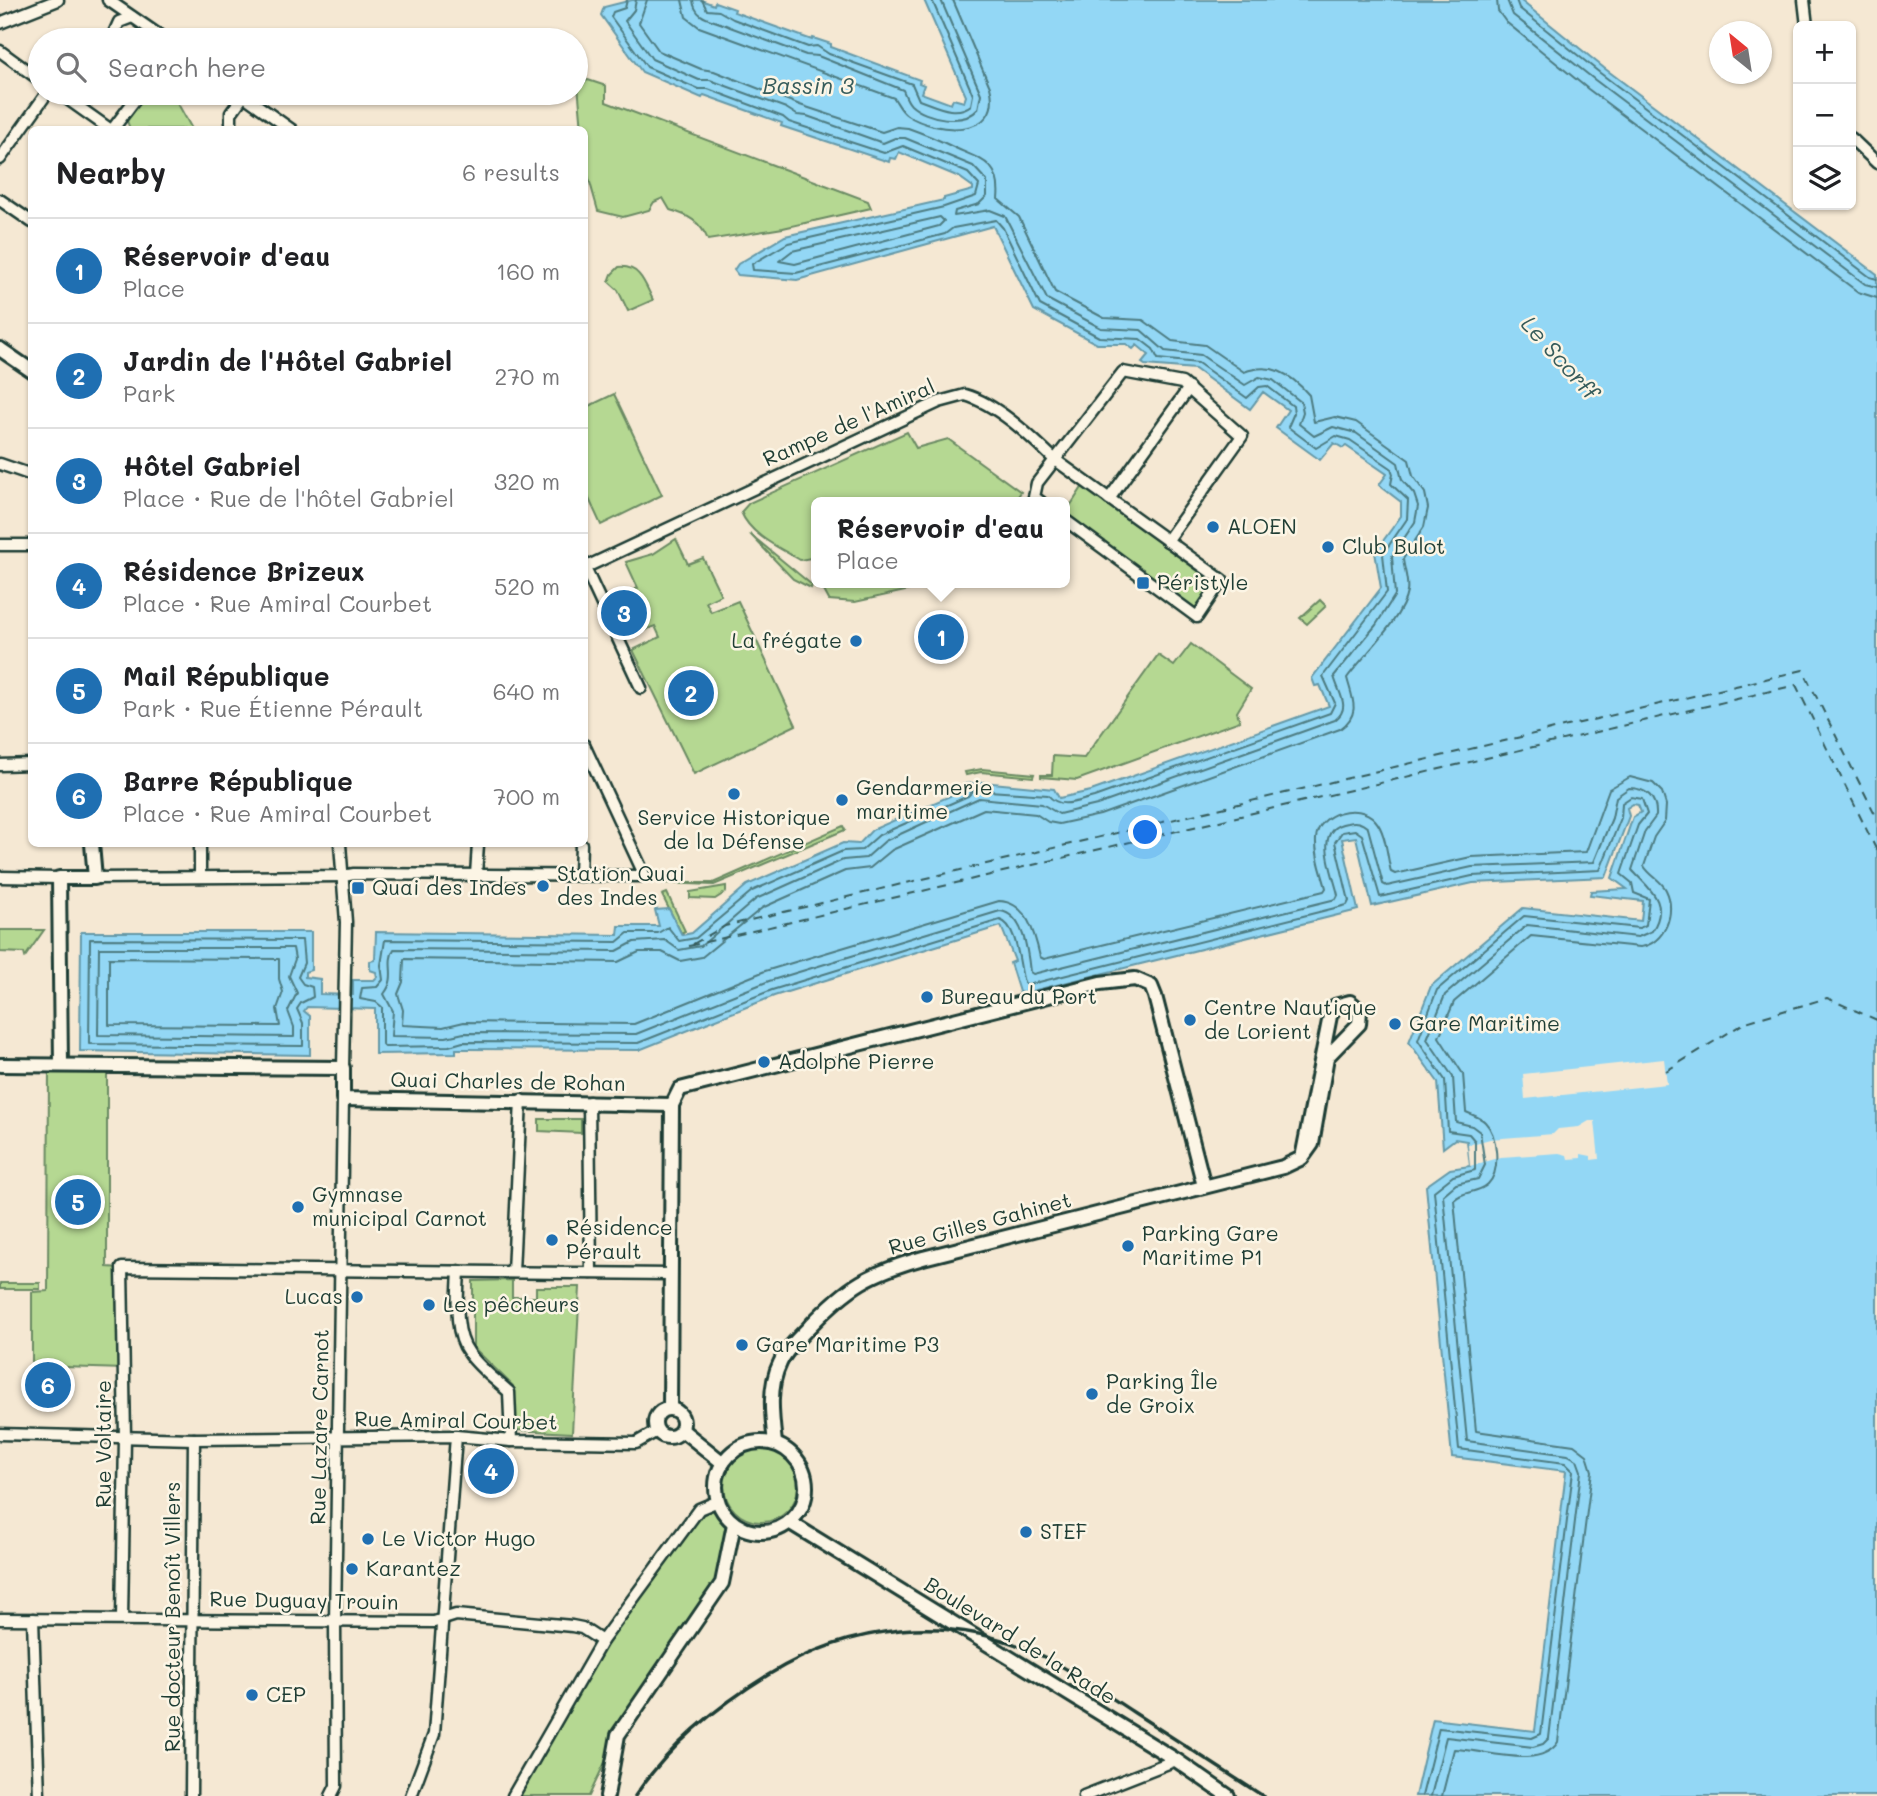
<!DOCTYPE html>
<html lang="en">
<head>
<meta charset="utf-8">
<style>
	:root { --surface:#fff; --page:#f6f6f6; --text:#202124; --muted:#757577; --line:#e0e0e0; --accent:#1f6fb2 }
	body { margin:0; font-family:Mali,sans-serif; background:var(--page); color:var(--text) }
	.controls { position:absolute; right:21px; top:21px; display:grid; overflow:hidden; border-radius:10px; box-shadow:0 2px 5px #0004 }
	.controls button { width:63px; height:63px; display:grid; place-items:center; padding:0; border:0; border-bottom:2px solid var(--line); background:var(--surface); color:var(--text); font:35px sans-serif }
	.compass { position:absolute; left:1709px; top:21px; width:63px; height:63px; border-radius:50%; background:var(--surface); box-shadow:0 2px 5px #0004; rotate:330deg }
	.you { position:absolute; left:1146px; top:833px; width:24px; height:24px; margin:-18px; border:5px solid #fff; border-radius:50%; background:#1a73e8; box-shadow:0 0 0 10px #1a73e833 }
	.badge { display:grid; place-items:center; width:46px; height:46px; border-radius:50%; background:var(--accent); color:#fff; font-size:23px; font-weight:700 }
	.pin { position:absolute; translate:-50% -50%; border:4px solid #fff; box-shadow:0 2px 7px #0006 }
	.popup { position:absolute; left:811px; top:497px; width:259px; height:91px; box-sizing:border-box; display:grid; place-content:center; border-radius:10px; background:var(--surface); filter:drop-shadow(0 2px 5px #0005); font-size:23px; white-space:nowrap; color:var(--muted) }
	.popup b { font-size:26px; color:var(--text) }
	.popup::after { content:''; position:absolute; left:50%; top:100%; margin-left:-14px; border:14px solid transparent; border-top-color:var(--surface) }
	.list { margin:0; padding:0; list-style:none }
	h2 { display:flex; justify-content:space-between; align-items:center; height:91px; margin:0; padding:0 28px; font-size:30px }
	h2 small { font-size:23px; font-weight:400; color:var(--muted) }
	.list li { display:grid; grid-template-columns:46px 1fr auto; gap:21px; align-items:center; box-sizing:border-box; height:105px; padding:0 28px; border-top:2px solid var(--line) }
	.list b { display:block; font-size:26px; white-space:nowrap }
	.list p { margin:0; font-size:23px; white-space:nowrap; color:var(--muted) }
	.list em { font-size:23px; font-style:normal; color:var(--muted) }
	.icon { flex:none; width:38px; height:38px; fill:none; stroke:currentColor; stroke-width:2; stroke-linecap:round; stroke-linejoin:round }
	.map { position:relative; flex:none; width:1877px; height:1796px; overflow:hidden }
	.search { position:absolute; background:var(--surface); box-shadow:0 2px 5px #0004; left:28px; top:28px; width:560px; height:77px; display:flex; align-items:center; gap:18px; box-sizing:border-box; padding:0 24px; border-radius:38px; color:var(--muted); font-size:26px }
	.panel { position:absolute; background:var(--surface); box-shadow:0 2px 5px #0004; left:28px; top:126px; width:560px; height:721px; border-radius:10px }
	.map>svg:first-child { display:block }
	.green { fill:#b5d892; stroke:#6a8a63; stroke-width:2 }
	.water { fill:#93d7f5; stroke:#6599a8; stroke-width:2 }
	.pier { fill:#f5e8d3 }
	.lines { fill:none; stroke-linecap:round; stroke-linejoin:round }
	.shore { stroke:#4d7b81; stroke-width:2 }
	.ferry { stroke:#365c5b; stroke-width:2; stroke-dasharray:9 7; stroke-linecap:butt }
	.minor-casing { stroke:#1f3d34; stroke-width:15 }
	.tertiary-casing { stroke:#1f3d34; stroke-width:18 }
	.minor { stroke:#fcf5e5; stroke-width:10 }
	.tertiary { stroke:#fcf5e5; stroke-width:12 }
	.rail { stroke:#1f3d34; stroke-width:3.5 }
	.poi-dot { fill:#1f6fb2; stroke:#fcf5e5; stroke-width:2.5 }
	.labels { text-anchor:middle; stroke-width:5; stroke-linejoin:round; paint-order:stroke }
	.street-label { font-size:21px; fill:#1f3d34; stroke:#fcf5e5 }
	.poi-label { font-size:21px; fill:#1f3d34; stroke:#fcf5e5; text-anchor:start }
	.water-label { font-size:23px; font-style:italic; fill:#365c5b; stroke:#fcf5e5 }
</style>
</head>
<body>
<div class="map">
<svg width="1877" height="1796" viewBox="0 0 1877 1796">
	<rect width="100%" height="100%" fill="#f5e8d3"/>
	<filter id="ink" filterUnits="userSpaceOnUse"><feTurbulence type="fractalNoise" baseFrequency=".0143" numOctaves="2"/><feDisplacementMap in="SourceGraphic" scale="14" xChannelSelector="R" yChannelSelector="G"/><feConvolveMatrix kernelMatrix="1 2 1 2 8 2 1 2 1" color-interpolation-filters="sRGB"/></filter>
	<g filter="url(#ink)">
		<g class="green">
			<path d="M588,80L606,86V102L868,201L871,208L783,228L708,240C701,222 688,215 670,210L663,198L654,202L649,210L623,217L598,211L586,168L584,130L582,129L578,85Z"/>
			<path d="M146,93H172L192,129H130L126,118Z"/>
			<path d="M619,267C640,265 645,284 653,300L628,311L618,290L609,282L612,274Z"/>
			<path d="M614,394L662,495L601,525L585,490V408Z"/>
			<path d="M907,432L916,448L948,439L1021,492L1014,502H817V557L800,560C780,548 751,536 741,512L749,503Z"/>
			<path d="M1083,486L1214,583L1195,609L1065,514Z"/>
			<path d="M750,534L812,585L811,588L793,579Z"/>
			<path d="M676,539L688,564L703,558L721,595L706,602L711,612L738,601L796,725L694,774L633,650L660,637L655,626L640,632L623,595L638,588L626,562L653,554Z"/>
			<path d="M844,583H904L910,590L855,602L829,600L822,587Z"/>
			<path d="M1320,600L1326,606L1307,624L1300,618Z"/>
			<path d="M1191,644L1251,689L1237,712L1240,721L1077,780L1041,777V775H1052L1053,756L1084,758L1158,655L1174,666Z"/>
			<path d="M982,769L1034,774L1033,777L981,772L966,775L965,772Z"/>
			<path d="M843,826L845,830L714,885L662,883H713Z"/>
			<path d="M726,886V892L715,899L690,898V892Z"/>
			<path d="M667,893L685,931L681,933L662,895Z"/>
			<path d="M0,930H44L25,957L24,953L0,952Z"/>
			<path d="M49,1064L107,1065V1267L122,1268L124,1369L32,1366V1292L48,1291Z"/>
			<path d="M539,1119H581V1133L539,1131Z"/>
			<path d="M512,1280V1297H536V1287H580L572,1433L515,1430L513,1386L473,1347V1281Z"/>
			<rect x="0" y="1283" width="40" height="6"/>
			<circle cx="761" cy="1485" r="37"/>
			<path d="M716,1502L734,1524L722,1583L618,1735L589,1796H513L602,1641L699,1509Z"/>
		</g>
		<path class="water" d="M632,0H701L714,5L715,2L735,9L734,12L812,40L813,38L831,44V47L920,80L919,83L924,85L921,93L951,104L953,99L964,102L966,96L924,0H1520L1604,68L1877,274V1796H1415L1433,1719L1535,1731L1566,1471L1452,1457L1426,1186L1450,1169L1470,1166L1467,1141L1455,1139L1443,1148L1438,1082L1409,1042L1431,986L1523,908L1641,921L1643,901L1590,895L1591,891L1627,889L1612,878L1633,817L1641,812L1638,805L1633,804L1627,808L1629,816L1606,877L1473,883L1372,906L1356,837L1342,839L1358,910L1024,993L1019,992L1010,963L1015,961L1001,926L774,996L639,1050L464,1049H456V1053L375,1054V1009L307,1007L304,1011L310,1016V1055L80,1051L81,932H311V970L305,972V977L320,979V994L353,995V980H374L377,977L376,972L370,970V961L375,960L376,932L618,935L619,926H659L655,910L669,909L682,935L692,933L747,885L843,843L859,844L872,830L966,789L964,784L982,782L1054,789L1059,798L1091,791L1329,706L1320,685L1315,686L1312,678L1381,588L1375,552L1401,516V502L1379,485L1387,474L1346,446L1343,448L1334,443L1320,460L1276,428L1288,410L1263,392L1250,409L1195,369L1145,365L1142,363L1149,355L1137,345L1133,349L1126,344H1097L1034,310L993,226L797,280L738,275L734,270L738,264L785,236L944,200V198L973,190V187L959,177L899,152L896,159L890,158L889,162L781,126L782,123L704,95L702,98L642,72L601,15L604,7Z"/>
		<g class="pier">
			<path d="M1664,1059L1667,1084L1525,1099L1523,1074Z"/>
			<path d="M1589,1121H1595L1599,1159L1591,1160V1156L1581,1154V1158L1568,1159L1567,1155L1559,1153L1501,1157L1470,1166L1468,1145L1490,1139L1553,1134L1558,1129L1579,1127Z"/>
		</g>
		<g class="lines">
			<g class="shore">
				<path d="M627,0L625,8L613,12L611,17L647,67L698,89H708L783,117L789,122L884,153L903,146L968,173L979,185L976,196L944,207L788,243L752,264L753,270L796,273L945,234L953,228L996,220L1003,228L1040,305L1099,337L1140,339L1153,349L1158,359L1198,363L1247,398L1259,387L1267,386L1293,406L1294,413L1288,427L1316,448L1336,436L1350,440L1391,468L1393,474L1391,484L1408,500L1407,519L1383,554L1387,592L1323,676L1335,703L1330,713L1094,797C1077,801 1060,810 1048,795L974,790L968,796L879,835L862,850L843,851L752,891L696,938L679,941L668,927L658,933H628L617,942L385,940L381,965L383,980L377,987L362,988L360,999L376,1002L382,1007V1044L385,1047L449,1046L463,1042L638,1043L772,990L1000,920C1018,925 1019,967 1024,982L1027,985L1347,905L1349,901L1335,842L1342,832L1355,830L1362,835L1380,897L1472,876L1600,870L1621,818L1622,803L1631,797L1642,799L1647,814L1638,825L1621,874L1632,883L1634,893L1649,899L1646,925L1639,928L1524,916L1437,990L1418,1040L1445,1080L1448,1131L1469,1134L1475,1141V1170L1453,1176L1434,1191L1459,1449L1565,1463L1573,1471L1541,1734L1532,1738L1439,1728L1422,1796"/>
				<path d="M636,0L634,10L625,21L652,59L699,80H710L786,108L797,115L807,116L883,143L895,138H905L973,166L987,181V196L979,204L955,211L954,216L990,210L1005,216L1047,299L1101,328L1141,330L1165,351L1201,355L1245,385L1259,377L1273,380L1301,402L1303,412L1299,424L1314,436L1333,427L1356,433L1398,463L1402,480L1414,494L1418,506L1415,522L1392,556L1395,595L1376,625L1334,676C1338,693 1352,707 1335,720L1097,805L1059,814L1042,804L979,798L885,841L866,858L843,860L756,899L701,946L679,950L665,940L634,942L617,951L394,949C385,965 398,976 384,994L393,1011L391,1036L446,1037L464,1033L636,1034L769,981L1000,911C1024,914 1028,953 1030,972L1033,974L1336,899L1338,895C1333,872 1312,828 1347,823C1356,821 1361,822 1368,828L1383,884L1387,886L1472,867L1594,862L1612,818L1616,797L1629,788C1647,788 1657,798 1656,816L1645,831L1632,870C1648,888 1671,902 1652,931L1638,937L1527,925L1445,995L1427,1039L1453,1077L1456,1122L1472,1126L1480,1132L1485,1165L1478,1179L1456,1184L1443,1195L1467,1441L1568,1455L1577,1460L1581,1471L1549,1738L1543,1744L1533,1747L1446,1737L1431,1796"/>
				<path d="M647,0L639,23L659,51L701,69L714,71L800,105L882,132L897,127L908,128C922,133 935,138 949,145C976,159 1002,159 998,199L1019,217L1055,292L1104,318L1143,320L1172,341L1205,345L1244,372C1271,362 1290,373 1309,395L1314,422L1335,417L1356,422L1409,460L1413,476L1425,493L1428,508L1424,527L1403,559C1404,569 1409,581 1407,592C1403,618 1363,656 1347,678C1352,698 1362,714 1340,729L1100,815L1059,824L1048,822L1036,814L984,809L892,850L870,868L845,871L762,908L702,957L680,961L662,952H639L618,962L404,959L403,982L398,994L403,1010L402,1025L443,1027L464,1022L634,1024L765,971L999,901C1027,902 1035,934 1040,957L1044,959L1324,891L1326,888C1322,873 1315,855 1316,839C1317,813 1358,801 1375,820C1386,832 1387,856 1391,872L1395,874L1471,857L1586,852L1609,789L1630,777L1653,783L1662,792L1666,805L1665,821L1654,837L1644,866C1650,876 1661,880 1666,890C1677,912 1665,944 1640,947L1531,936L1454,1002L1439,1037L1463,1074L1466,1112C1472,1115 1480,1117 1485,1122C1498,1135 1501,1171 1488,1184C1478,1194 1463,1190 1454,1200L1476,1431L1574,1445L1587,1455L1592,1471L1558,1742C1540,1771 1483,1749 1454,1749L1442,1796"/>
				<path d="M682,0L686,17L699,27L894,98C898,104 901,111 907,115C935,134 1004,139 990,87L953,0"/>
				<path d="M693,0C695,21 715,19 730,27L806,55L818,56L903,90C905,95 907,101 911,105C926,119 964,126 978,109L981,94L941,0"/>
				<path d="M702,0L707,10L719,11L733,19L808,47L817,46L829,54L912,84L919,100C936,106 956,117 971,105L973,95L932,0"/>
				<path d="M1497,0L1498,11L1506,22L1588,89L1858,292L1877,298"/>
				<path d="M1507,0L1513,15L1595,80L1865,284L1877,287"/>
				<path d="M1516,0L1519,8L1600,73L1870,277L1877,279"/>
				<path d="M940,217L944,221L939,226L795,264L779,261L792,251Z"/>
				<path d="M90,939L302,940L304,963L298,977L303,984L312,987L313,997L301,1003L297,1009L303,1023V1046L89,1044Z"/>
				<path d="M99,948H293L295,959L289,976L297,993L288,1011L294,1027V1037L98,1035Z"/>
				<path d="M109,958L279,959V979L283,992L277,1009L280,1026L109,1025Z"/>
			</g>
			<g class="ferry">
				<path d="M693,944L725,926L1803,670L1877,818"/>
				<path d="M689,946L1796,685L1877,851"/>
				<path d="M1666,1071L1746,1022L1827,998L1877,1020"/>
			</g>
			<defs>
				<g id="minor">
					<path d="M108,0L166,40"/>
					<path d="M1804,0L1807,26"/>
					<path d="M0,23L58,0"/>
					<path d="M117,40L114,33L119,22L132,17"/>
					<path d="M0,51L40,80"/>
					<path d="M59,93L111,130"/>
					<path d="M240,93L292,130"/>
					<path d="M112,130L140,93"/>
					<path d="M231,130V113L244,95"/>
					<path d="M1851,138L1877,163"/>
					<path d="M0,159L47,93"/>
					<path d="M0,200L32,222"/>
					<path d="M0,464L32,475"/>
					<path d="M1109,499L1189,388"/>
					<path d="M1041,502L1034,497L1037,483L1123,372L1182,383L1242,436L1167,541"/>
					<path d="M0,545H32"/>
					<path d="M584,568L939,402L965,395C997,404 1030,436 1054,459L1222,580L1197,617L1065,520"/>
					<path d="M585,568L641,688"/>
					<path d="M0,765L32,764"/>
					<path d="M340,844L346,922L343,1068"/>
					<path d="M476,875L478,844"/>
					<path d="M580,876L581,844"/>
					<path d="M0,877L59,878"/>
					<path d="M200,877V844"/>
					<path d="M95,878L343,876L354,874L645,876L584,745"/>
					<path d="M589,1102L591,1273"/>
					<path d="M459,1271C458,1296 453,1332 469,1353C479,1368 496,1380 509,1392L511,1441"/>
					<path d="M513,1272L521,1100"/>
					<path d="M0,1434L194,1439L456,1436L511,1441L636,1443L657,1431"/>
					<path d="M0,1619L434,1622L456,1615L572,1626L582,1628L602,1641"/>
					<path d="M33,1619L39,1796"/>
					<path d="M122,1619L125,1437L122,1268L671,1274"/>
					<path d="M191,1796L194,1439"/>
					<path d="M331,1796L336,1786L335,1622L343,1099"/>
					<path d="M411,1796L434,1734L456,1436"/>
					<path d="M513,1796L602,1641L699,1509L716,1502"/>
					<path d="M1084,1796L1176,1760"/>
				</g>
				<g id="tertiary">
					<path d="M0,349L32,371"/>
					<path d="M61,1064L59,878H95L92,844"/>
					<path d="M0,1065L343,1068V1099L672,1105"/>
					<circle cx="669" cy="1423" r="14"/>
					<path d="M670,1409L672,1105L680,1089L1100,983L1135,979L1151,986L1155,996L1204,1186"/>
					<path d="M682,1430L723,1463"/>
					<circle cx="761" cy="1487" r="45"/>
					<path d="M775,1443C772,1417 768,1387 780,1363C786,1349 800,1337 810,1326C849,1285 870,1273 923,1258L1283,1167L1302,1158L1312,1144L1327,1057L1359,1024L1360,1010L1350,1002L1335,1006L1330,1016L1302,1158"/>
					<path d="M789,1522L1176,1760L1228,1796"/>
					<path d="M607,1796L618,1735L722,1583L734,1524"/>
				</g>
			</defs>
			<use href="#minor" class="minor-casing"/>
			<use href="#tertiary" class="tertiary-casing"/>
			<use href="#minor" class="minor"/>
			<use href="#tertiary" class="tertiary"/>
			<path class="rail" d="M635,1796C669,1745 716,1707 768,1675C850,1625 949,1612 1038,1654C1072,1670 1102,1692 1133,1712C1176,1740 1220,1768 1263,1796"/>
		</g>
	</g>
	<g class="poi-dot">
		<circle cx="1213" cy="527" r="7"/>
		<circle cx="1328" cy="547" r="7"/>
		<rect x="1136" y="576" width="14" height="14" rx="3.5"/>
		<circle cx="856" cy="641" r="7"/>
		<circle cx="734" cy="794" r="7"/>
		<circle cx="842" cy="800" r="7"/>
		<circle cx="543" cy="886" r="7"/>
		<rect x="351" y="881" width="14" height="14" rx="3.5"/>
		<circle cx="927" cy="997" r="7"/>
		<circle cx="1190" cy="1020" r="7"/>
		<circle cx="1395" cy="1024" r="7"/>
		<circle cx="764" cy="1062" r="7"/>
		<circle cx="298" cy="1207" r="7"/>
		<circle cx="552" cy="1240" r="7"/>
		<circle cx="1128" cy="1246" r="7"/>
		<circle cx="357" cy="1297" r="7"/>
		<circle cx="429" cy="1305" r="7"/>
		<circle cx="742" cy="1345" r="7"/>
		<circle cx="1092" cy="1394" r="7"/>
		<circle cx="1026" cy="1532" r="7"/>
		<circle cx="368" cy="1539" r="7"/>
		<circle cx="352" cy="1569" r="7"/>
		<circle cx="252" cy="1695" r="7"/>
	</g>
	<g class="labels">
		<g class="street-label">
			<text transform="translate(849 423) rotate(-24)" y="7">Rampe de l'Amiral</text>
			<text transform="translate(508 1082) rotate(1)" y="7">Quai Charles de Rohan</text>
			<text transform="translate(980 1224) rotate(-15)" y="7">Rue Gilles Gahinet</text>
			<text transform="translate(456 1421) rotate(1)" y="7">Rue Amiral Courbet</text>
			<text transform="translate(320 1427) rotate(-89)" y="7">Rue Lazare Carnot</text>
			<text transform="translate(104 1444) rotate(-90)" y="7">Rue Voltaire</text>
			<text transform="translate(304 1601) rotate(1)" y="7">Rue Duguay Trouin</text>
			<text transform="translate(173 1617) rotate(-90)" y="7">Rue docteur Benoît Villers</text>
			<text transform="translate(1020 1641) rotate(32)" y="7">Boulevard de la Rade</text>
		</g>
		<g class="poi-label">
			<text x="1227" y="534">ALOEN</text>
			<text x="1342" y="554">Club Bulot</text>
			<text x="1157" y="590">Péristyle</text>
			<text x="842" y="648" text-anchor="end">La frégate</text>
			<text x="856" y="795">Gendarmerie<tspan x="856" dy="24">maritime</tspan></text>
			<text x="734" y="825" text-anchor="middle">Service Historique<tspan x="734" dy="24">de la Défense</tspan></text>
			<text x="557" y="881">Station Quai<tspan x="557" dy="24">des Indes</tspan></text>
			<text x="372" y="895">Quai des Indes</text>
			<text x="941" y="1004">Bureau du Port</text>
			<text x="1204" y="1015">Centre Nautique<tspan x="1204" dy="24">de Lorient</tspan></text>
			<text x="1409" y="1031">Gare Maritime</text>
			<text x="778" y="1069">Adolphe Pierre</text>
			<text x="312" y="1202">Gymnase<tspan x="312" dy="24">municipal Carnot</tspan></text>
			<text x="566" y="1235">Résidence<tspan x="566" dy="24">Pérault</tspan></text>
			<text x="1142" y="1241">Parking Gare<tspan x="1142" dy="24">Maritime P1</tspan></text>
			<text x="343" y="1304" text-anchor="end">Lucas</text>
			<text x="443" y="1312">Les pêcheurs</text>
			<text x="756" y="1352">Gare Maritime P3</text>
			<text x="1106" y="1389">Parking Île<tspan x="1106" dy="24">de Groix</tspan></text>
			<text x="1040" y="1539">STEF</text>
			<text x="382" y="1546">Le Victor Hugo</text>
			<text x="366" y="1576">Karantez</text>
			<text x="266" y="1702">CEP</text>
		</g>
		<g class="water-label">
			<text x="808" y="94">Bassin 3</text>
			<text transform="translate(1560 358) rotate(48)" y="8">Le Scorff</text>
		</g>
	</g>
</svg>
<div class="controls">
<button>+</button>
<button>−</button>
<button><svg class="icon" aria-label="layers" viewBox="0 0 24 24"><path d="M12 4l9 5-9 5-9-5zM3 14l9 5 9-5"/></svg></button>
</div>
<svg class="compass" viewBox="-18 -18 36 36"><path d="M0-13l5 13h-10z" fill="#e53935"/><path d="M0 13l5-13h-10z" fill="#757577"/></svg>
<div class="you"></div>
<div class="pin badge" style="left:941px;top:637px">1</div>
<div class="popup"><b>Réservoir d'eau</b>Place</div>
<div class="pin badge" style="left:691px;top:693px">2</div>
<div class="pin badge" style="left:624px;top:613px">3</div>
<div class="pin badge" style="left:491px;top:1471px">4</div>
<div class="pin badge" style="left:78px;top:1202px">5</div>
<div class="pin badge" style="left:48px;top:1385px">6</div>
<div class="search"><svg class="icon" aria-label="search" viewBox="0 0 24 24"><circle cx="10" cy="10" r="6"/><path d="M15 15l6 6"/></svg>Search here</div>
<section class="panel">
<h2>Nearby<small>6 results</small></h2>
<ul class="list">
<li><span class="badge">1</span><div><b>Réservoir d'eau</b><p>Place</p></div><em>160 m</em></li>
<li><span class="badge">2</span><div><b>Jardin de l'Hôtel Gabriel</b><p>Park</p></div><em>270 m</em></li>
<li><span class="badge">3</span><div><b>Hôtel Gabriel</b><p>Place · Rue de l'hôtel Gabriel</p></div><em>320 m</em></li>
<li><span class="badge">4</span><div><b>Résidence Brizeux</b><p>Place · Rue Amiral Courbet</p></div><em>520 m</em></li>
<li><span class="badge">5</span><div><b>Mail République</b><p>Park · Rue Étienne Pérault</p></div><em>640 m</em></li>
<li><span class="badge">6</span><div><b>Barre République</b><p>Place · Rue Amiral Courbet</p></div><em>700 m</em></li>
</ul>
</section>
</div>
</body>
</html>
